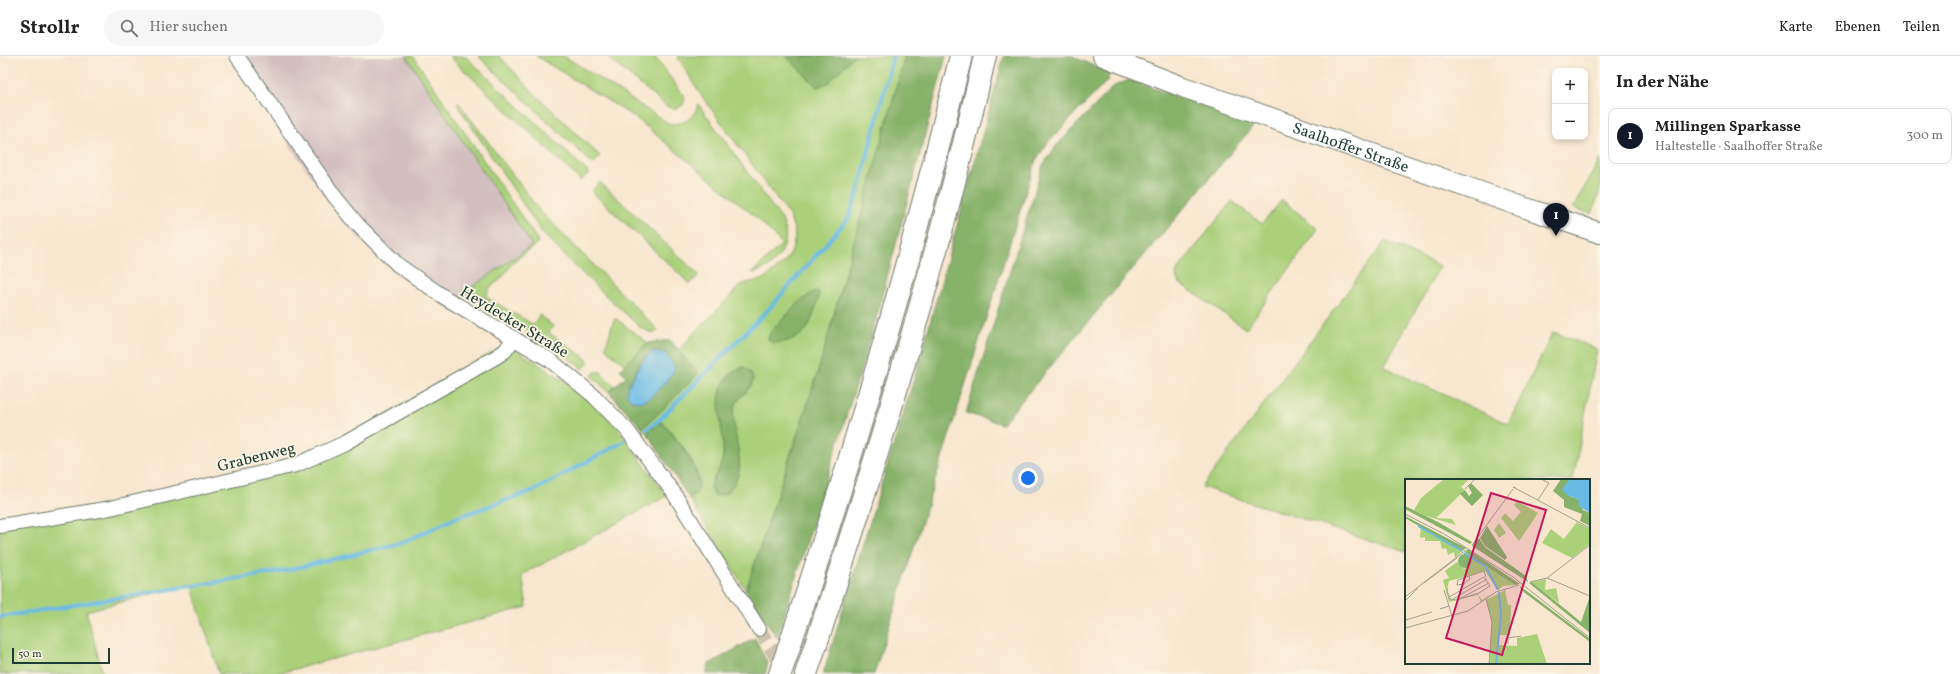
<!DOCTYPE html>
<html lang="de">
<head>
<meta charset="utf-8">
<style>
	:root { --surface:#fff; --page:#f6f6f6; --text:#222; --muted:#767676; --line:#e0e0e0; --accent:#111827 }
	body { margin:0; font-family:Vollkorn,serif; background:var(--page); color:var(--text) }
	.controls { position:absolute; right:12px; top:12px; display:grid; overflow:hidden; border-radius:8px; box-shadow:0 2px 6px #0003 }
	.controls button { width:36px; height:36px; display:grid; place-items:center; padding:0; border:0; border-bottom:1px solid var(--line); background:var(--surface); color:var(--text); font:20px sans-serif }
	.scale { position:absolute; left:12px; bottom:10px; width:98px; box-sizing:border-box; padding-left:4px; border:2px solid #1f3d34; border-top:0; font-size:11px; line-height:14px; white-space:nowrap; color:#1f3d34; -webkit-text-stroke:3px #fcf5e5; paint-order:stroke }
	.you { position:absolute; left:1028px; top:422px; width:14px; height:14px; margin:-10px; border:3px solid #fff; border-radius:50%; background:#1a73e8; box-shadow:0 0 0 6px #1a73e833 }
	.badge { display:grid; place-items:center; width:26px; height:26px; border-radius:50%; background:var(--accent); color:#fff; font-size:13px; font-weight:700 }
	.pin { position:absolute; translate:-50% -33px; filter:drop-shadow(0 1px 2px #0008) }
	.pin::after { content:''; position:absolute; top:21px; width:14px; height:12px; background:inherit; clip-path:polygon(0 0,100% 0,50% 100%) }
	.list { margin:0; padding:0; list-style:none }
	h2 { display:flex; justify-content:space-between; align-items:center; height:52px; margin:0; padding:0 16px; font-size:17px }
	h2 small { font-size:13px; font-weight:400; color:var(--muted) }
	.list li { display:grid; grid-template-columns:26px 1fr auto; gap:12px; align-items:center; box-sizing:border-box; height:56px; margin:0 8px 8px; padding:0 8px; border:1px solid var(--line); border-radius:8px }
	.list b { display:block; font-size:15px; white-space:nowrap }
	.list p { margin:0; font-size:13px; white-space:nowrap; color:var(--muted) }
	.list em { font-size:13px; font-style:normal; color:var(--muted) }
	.icon { flex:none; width:22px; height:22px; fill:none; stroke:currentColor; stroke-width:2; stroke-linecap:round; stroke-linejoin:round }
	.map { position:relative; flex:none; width:1600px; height:618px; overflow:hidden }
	header { display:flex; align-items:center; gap:24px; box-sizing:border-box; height:56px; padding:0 20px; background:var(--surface); border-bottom:1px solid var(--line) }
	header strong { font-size:19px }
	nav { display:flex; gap:22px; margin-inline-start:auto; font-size:14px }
	.search { width:280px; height:36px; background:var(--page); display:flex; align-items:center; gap:10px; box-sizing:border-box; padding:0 14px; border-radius:22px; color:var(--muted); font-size:15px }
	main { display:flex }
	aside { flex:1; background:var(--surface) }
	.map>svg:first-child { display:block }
	.industrial { fill:#d2bfc0 }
	.green { fill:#aad07a; stroke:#648657; fill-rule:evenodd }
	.forest { fill:#87b26a; stroke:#53784f; fill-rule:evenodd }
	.water { fill:#69bbe5; stroke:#447c8c }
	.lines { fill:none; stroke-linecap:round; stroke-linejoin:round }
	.stream { stroke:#69bbe5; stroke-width:4 }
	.street-tunnel { stroke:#cdc4af; stroke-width:14; stroke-dasharray:14 7; stroke-linecap:butt }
	.street-casing { stroke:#6b786a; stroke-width:16 }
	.secondary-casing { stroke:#6b786a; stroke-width:22 }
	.highway-casing { stroke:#6b786a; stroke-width:24 }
	.street { stroke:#fff; stroke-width:14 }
	.secondary { stroke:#fff; stroke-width:20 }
	.highway { stroke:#fff; stroke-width:22 }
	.labels { text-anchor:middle; stroke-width:3.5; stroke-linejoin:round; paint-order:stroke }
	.street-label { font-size:16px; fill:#1f3d34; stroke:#fcf5e5 }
	.inset-river { fill:none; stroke:#69bbe5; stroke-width:2 }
	.inset-road { fill:none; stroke:#a1a290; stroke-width:1 }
	.view { fill:#c2185b; fill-opacity:0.15; stroke:#c2185b; stroke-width:2 }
	.inset-edge { fill:none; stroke:#1f3d34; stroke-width:2 }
</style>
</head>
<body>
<header>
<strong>Strollr</strong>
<div class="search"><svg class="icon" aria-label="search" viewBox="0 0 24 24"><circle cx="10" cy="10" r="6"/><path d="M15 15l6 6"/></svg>Hier suchen</div>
<nav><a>Karte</a><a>Ebenen</a><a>Teilen</a></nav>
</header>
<main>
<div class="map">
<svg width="1600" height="618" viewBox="0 0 1600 618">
	<rect width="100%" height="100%" fill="#fcf5e5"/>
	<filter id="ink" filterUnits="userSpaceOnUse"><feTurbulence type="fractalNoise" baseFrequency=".025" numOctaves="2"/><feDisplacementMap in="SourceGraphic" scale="8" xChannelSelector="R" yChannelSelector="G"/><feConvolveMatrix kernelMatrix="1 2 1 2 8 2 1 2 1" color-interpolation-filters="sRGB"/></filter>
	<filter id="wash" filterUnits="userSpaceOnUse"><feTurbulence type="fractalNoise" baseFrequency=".012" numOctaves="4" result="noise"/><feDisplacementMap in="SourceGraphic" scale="16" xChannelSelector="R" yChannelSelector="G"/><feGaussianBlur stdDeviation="0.9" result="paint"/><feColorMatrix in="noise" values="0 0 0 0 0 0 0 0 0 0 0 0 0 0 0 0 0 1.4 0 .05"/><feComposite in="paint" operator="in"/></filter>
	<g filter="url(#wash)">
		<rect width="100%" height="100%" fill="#f8e6ce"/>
		<path class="industrial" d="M229,0H406L532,189L464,237L454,256L396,218L341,164Z"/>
		<g class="green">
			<path d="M406,0H413L538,185L537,188L514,205L501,223L490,231L486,241L534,269L539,259L553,270L549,277L587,303L588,308L583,313L543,284L464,237L532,189Z"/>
			<path d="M449,0H465L589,117L581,125Z"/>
			<path d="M478,0H499L541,44L600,100L593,108Z"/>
			<path d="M536,0H564L668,67C683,70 695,62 698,48L782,164C793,188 777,212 752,217L782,188L758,163L636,62Z"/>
			<path d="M606,0H654L682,37L685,42L683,49L675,53L666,50Z"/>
			<path d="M677,0H786L817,31L854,0H905L819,313L746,534L689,442L696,438C697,435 699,429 699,426C698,407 674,379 662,366L647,377L642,372L656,360L698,318L678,294L742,228L764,223L785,206L792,195L795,181L794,173L789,159L701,39ZM744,311L746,336L740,341L734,352L733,365L736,383L712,425C717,417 722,409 723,400C727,370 705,325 744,311Z"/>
			<path d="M458,46L540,155L659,275L652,277L641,272L587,222L543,178L462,56L457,47Z"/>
			<path d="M1600,103V134L1592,158L1573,152Z"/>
			<path d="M600,126L699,219L690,228L591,135Z"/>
			<path d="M1282,144L1318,173L1246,273L1178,226L1176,219L1178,213L1232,145L1262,168Z"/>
			<path d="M1385,185L1440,210L1384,311L1508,368L1553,276L1597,293L1573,424H1406V496L1202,431Z"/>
			<path d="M616,263L648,287L625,309L605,292L614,264Z"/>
			<path d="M507,288L577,333L615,369L667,440L522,519L527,551L276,618H219L191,528L86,555L103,618H0V470L296,409Z"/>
			<path d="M595,316H601L615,330L609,336L592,320Z"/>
		</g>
		<g class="forest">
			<path d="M786,0H854L828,27L817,31Z"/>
			<path d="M905,0H946L872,278L777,582L746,534L819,313Z"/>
			<path d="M1004,0H1072L1109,17L1108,24L1049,85L1036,104L874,618H823L918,310Z"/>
			<path d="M1129,24L1255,68L1002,368L966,357L1043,109L1056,90L1114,30Z"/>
			<path d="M818,235L819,240C810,269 809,285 772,287L768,283L770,277C780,267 805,236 818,235Z"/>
			<path d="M670,284L698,318L656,360L642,372L609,336L626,320L620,313L648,287ZM653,295L674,316L647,343L628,330L642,304Z"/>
			<path d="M744,311C768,328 737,337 734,353C730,379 751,412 730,433C726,438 721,440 714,439L710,431C714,420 722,411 723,400C726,369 703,326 744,311Z"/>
			<path d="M661,366C678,384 697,407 699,432L696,438L689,442L647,377Z"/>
			<path d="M755,582L768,608L765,618H706L709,608Z"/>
		</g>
		<path class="water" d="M653,295L665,297L674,309V316C666,325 658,335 648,343C641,348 626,346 627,335C627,329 632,324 635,319C639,308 644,302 653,295Z"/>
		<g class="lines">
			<g class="stream">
				<path d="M647,373L659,364L768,254L848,163L858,137L893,0"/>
				<path d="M0,561L284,515L401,487L458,461L535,434L623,386"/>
			</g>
		</g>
	</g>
	<g filter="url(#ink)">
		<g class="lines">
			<path class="street-tunnel" d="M759,573L784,614"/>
			<defs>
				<g id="street">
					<path d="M237,0L335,141L358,169L398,209L444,241L550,304L594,340L627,374L673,436L759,573"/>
					<path d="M0,470L106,453L296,409L345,387L496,301L505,295L514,282"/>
				</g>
				<g id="secondary">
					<path id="s1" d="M1103,0L1183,31L1520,150L1600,177"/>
				</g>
				<g id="highway">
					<path d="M780,618C849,415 910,208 961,0"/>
					<path d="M806,618C874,415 937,209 985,0"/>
				</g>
			</defs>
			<use href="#street" class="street-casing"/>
			<use href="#secondary" class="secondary-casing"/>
			<use href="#highway" class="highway-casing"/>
			<use href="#street" class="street"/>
			<use href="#secondary" class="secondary"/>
			<use href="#highway" class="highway"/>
		</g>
	</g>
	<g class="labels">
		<g class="street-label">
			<text dy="6" stroke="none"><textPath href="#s1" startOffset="264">Saalhoffer Straße</textPath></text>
			<text transform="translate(515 265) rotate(31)" y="6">Heydecker Straße</text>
			<text transform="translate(256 400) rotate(-14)" y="6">Grabenweg</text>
		</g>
	</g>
	<g transform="translate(1405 423)">
		<rect width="185" height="185" fill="#f8e6ce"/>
		<path d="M39,0H64L56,8L60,11L31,39L47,40L51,46L18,36L9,31L16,19ZM112,22L133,34L114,62L96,39L100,34L108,42L116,33L109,26ZM172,43L185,50V65L167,79L137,64L146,50L159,60ZM94,44L101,54L94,59L89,51ZM16,47L25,52L57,72L50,79L49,73L43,76L41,69L37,70L35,62H20V58L15,59ZM60,73L92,93L110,106L98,107L93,111L80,92L44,102L42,111L46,121L73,115L77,121L86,115L76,123L73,116L44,123L38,101L44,99L40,92L52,83L59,90L67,85ZM141,100L140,111L151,109L154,124L127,103ZM100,111L103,126H106L105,156H94V166L112,167V159L132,155L142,185H84L87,143L81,121Z" fill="#aad07a"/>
		<path d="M156,0H167L164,1L162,16L173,20L178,31L185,34V47L175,42L177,35L159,28V21L148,12ZM66,4L78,16L67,27L55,15L60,11L64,17L67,14L63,7ZM0,27L33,43L67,63L65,65L0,30ZM0,37L61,69L57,72L0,39ZM82,47L102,78L100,81L80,67L75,59ZM74,59L80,68L121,97L123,103L67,67ZM63,70L115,105L110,106L60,73ZM53 82a7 7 0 1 1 14 0a7 7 0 1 1-14 0ZM127,103L176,143L185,117V154L124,104ZM115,107L185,160V163L116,111Z" fill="#87b26a"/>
		<path d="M185,0V34L175,28L173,20L162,16L157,10L164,1Z" fill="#69bbe5"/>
		<path class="inset-river" d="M13,47L57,72M59,74L80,87L93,111M91,185L96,136L94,113"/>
		<path class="inset-road" d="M111,9L108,8L185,49M60,10L70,0M133,21L144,4L136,0M0,35L39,55L108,98L185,159M67,66L108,10M64,97L65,100L59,105L52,106L53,101ZM64,97L79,92L81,98M142,99L185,66M125,103L142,99L185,117M19,104L52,79M43,109L42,112L45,120L51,121L74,114L85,107L79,98L44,118M39,111L44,127M0,118L61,71M56,119L84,104M48,120L82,100M81,120L87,143L84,185M0,122L13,109M35,130L44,127L47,138M0,137L1,141L27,133M0,149L63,132L91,113L114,106M103,165V159L116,157"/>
		<path class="view" d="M86,14L141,31L97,176L41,159Z"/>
		<rect width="185" height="185" class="inset-edge"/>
	</g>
</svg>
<div class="controls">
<button>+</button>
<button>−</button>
</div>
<div class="scale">50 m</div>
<div class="you"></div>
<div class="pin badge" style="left:1556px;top:180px">1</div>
</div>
<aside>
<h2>In der Nähe<small></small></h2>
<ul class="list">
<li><span class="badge">1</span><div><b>Millingen Sparkasse</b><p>Haltestelle · Saalhoffer Straße</p></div><em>300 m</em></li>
</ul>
</aside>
</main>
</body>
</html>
